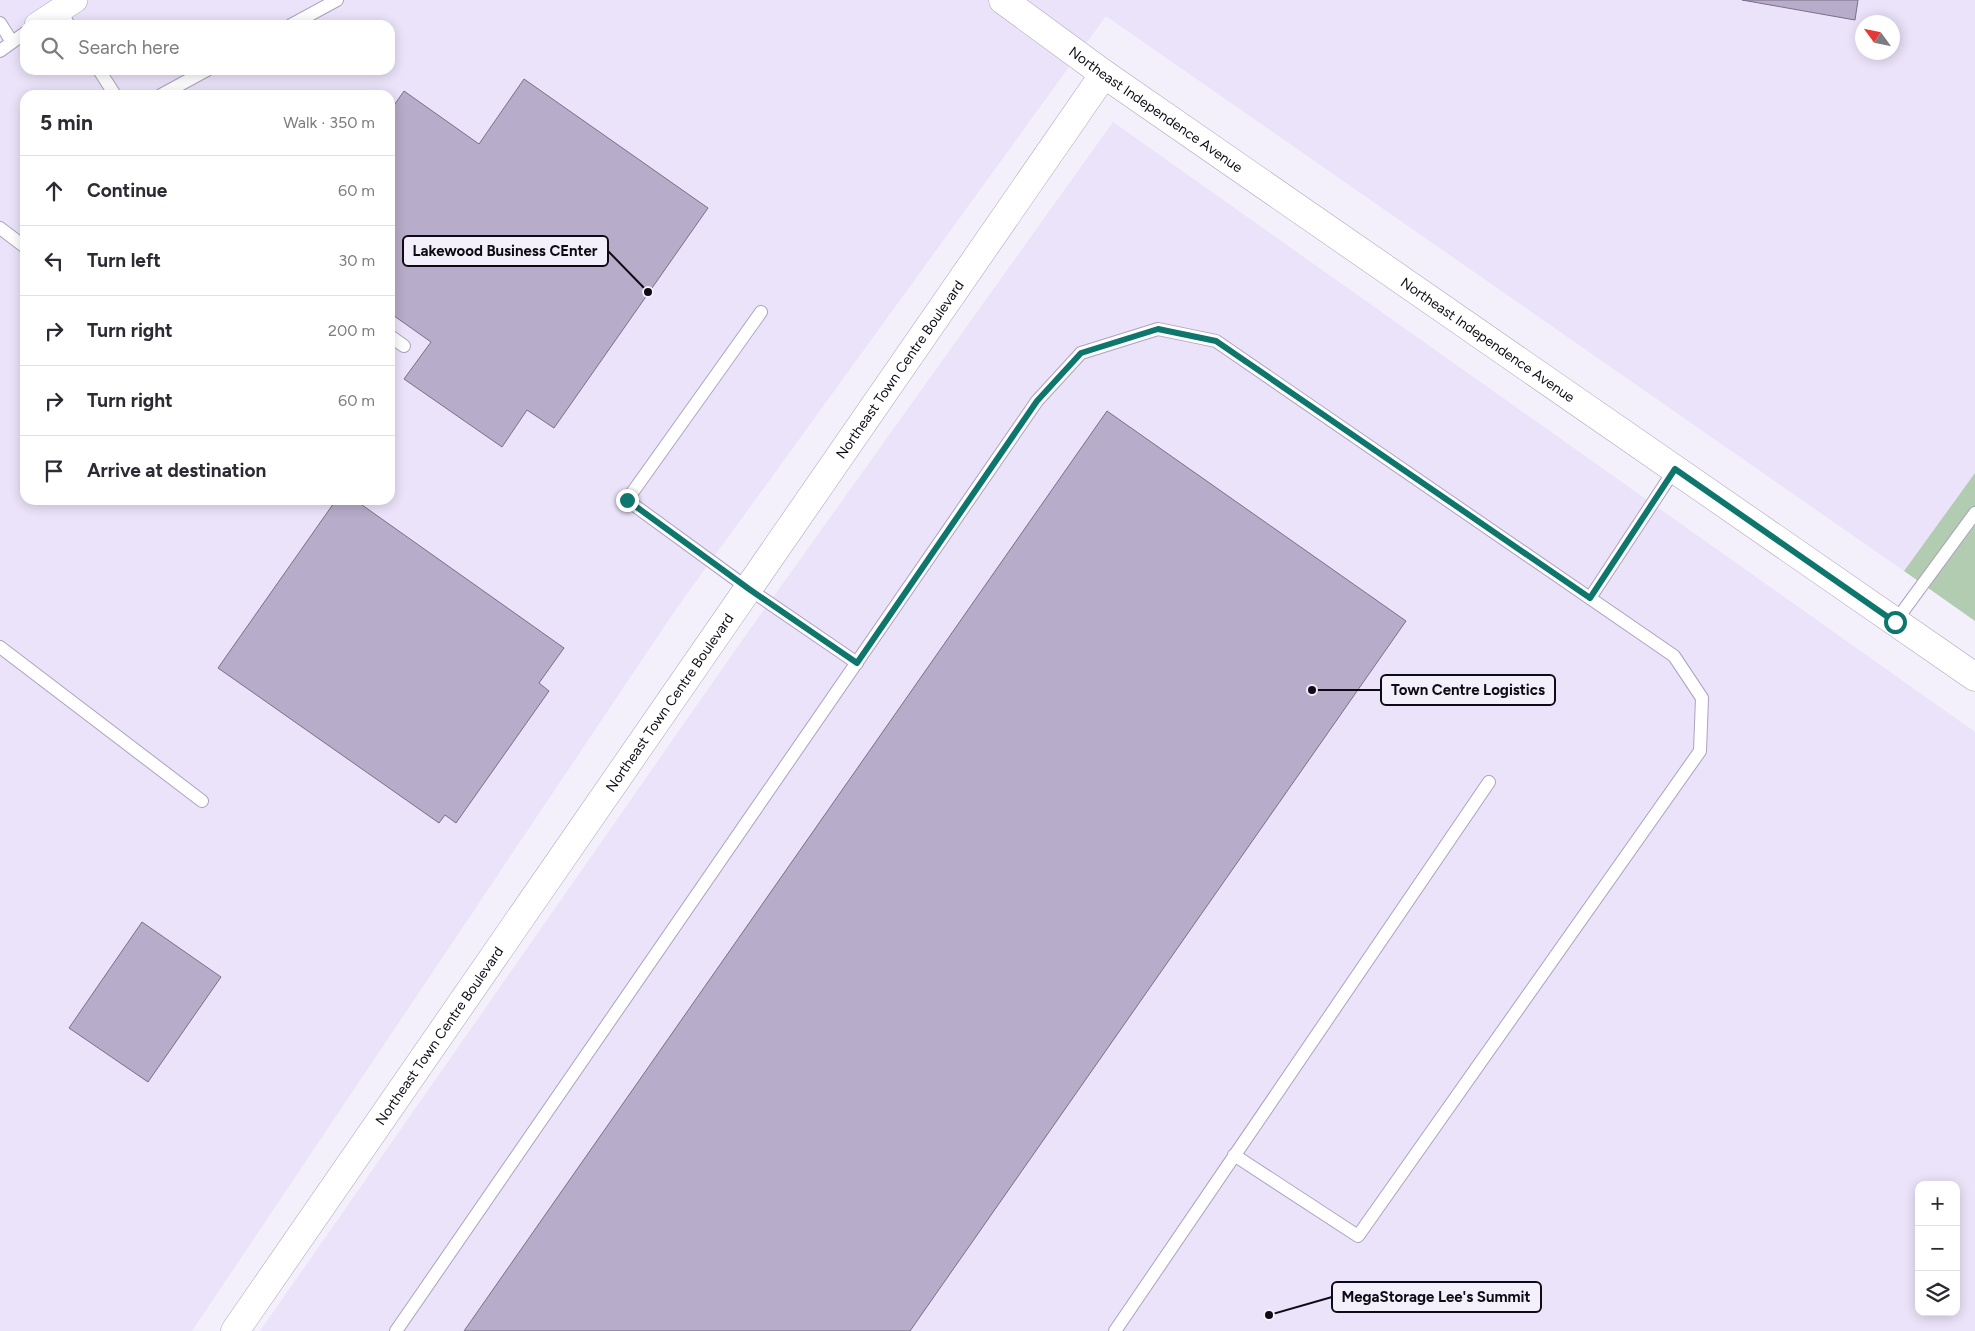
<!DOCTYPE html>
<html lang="en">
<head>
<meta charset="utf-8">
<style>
	:root { --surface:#fff; --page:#f7f7f7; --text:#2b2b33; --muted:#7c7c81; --line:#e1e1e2 }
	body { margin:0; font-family:Figtree,sans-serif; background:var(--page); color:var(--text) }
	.controls { position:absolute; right:15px; bottom:15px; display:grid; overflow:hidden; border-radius:10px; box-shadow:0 2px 12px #0003 }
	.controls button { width:45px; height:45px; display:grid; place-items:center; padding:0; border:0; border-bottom:1px solid var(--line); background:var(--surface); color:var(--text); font:25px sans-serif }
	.compass { position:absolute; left:1855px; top:15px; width:45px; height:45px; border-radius:50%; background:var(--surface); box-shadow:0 2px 12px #0003; rotate:303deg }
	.stop { position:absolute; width:15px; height:15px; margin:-11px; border:4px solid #0f766e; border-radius:50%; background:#fff }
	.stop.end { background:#0f766e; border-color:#fff; box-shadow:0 1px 5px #0008 }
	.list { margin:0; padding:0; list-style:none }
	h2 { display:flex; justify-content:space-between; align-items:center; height:65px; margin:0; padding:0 20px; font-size:21px }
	h2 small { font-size:16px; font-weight:400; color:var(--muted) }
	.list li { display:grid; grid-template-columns:32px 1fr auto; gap:15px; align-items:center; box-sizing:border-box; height:70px; padding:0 20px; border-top:1px solid var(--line) }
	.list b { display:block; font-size:19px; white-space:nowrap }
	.list em { font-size:16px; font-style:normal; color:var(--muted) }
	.icon { flex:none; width:28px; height:28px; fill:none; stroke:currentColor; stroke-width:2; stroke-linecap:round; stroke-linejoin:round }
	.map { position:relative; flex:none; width:1975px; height:1331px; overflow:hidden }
	.search { position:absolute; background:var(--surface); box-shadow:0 2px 12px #0003; left:20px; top:20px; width:375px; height:55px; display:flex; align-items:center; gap:12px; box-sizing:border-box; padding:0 18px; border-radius:15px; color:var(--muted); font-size:19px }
	.panel { position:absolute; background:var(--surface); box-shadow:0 2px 12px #0003; left:20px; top:90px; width:375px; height:415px; border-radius:15px }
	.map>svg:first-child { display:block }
	.built { fill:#ebe3f9; fill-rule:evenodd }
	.green { fill:#b1ccb0 }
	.building { fill:#b7acc9; stroke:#796f89 }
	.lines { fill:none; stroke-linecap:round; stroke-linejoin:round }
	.service-casing { stroke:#ada2be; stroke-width:14 }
	.minor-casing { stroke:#ada2be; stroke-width:26 }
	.tertiary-casing { stroke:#ada2be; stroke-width:29 }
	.service { stroke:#fff; stroke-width:12 }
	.minor { stroke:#fff; stroke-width:25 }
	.tertiary { stroke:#fff; stroke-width:28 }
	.route { stroke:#0f766e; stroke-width:6 }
	.labels { text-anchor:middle; stroke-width:4; stroke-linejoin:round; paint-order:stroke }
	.street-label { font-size:14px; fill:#0f0b15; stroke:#f3effb }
	.leader { fill:none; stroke:#0f0b15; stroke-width:2 }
	.callout-dot { fill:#0f0b15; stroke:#f3effb; stroke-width:2 }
	.callout { fill:#f3effb; stroke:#0f0b15; stroke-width:2 }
	.callout-label { font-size:15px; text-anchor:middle; font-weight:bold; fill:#0f0b15 }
</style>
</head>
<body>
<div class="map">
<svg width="1975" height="1331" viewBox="0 0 1975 1331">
	<rect width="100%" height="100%" fill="#f3effb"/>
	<g class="built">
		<path d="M0,0H1975V473L1904,571L1106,16L676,609L192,1331H0ZM1862,22H1892V52H1862ZM25,25H390V70H25ZM25,95H390V500H25Z"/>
		<path d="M1113,122L1975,732V1331H260L736,649ZM1919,1185H1956V1312H1919Z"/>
	</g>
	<path class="green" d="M1975,473V621L1904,571Z"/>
	<g class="building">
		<path d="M1742,0H1858L1855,20Z"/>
		<path d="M524,79L708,208L554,428L527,410L502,447L404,379L431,342L390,313V111L404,91L479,144Z"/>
		<path d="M1107,411L1406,621L910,1331H464Z"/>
		<path d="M336,500H355L564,648L539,683L549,691L456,823L445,815L439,823L218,668Z"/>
		<path d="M142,922L221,977L148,1082L69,1028Z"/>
	</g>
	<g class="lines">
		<defs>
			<g id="service">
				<path d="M60,10L69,25"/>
				<path d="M0,23L12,42"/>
				<path d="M291,25L337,0"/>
				<path d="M0,51L25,33"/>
				<path d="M99,70L115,95"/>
				<path d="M161,95L207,70"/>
				<path d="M0,228L25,247"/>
				<path d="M761,312L627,500L749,589L857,663"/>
				<path d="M390,336L404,346"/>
				<path d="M1590,598L1675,469"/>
				<path d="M1895,622L1975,513"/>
				<path d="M0,647L202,801"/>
				<path d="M396,1331L1037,401L1081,353L1158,329L1216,341L1674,656L1702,698L1700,751L1358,1236L1234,1155"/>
				<path d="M1115,1331L1489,782"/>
			</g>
			<path id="minor" d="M37,25L75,0"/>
			<g id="tertiary">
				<path id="s1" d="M1003,0L1104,74L1975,677"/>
				<path id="s2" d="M235,1331L1104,74"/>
			</g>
		</defs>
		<use href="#service" class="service-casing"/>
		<use href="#minor" class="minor-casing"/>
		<use href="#tertiary" class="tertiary-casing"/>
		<use href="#service" class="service"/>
		<use href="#minor" class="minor"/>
		<use href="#tertiary" class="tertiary"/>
	</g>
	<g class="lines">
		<path class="route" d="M627,500L749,589L857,663L1037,401L1081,353L1158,329L1216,341L1590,598L1675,469L1895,622"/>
	</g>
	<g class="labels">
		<g class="street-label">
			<text dy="5" stroke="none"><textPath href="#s1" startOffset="188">Northeast Independence Avenue</textPath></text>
			<text dy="5" stroke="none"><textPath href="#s1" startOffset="592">Northeast Independence Avenue</textPath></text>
			<text dy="5" stroke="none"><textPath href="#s2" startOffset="1169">Northeast Town Centre Boulevard</textPath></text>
			<text dy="5" stroke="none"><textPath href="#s2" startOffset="764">Northeast Town Centre Boulevard</textPath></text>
			<text dy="5" stroke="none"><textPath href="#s2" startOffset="359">Northeast Town Centre Boulevard</textPath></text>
		</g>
	</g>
	<path class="leader" d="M648 292L608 251M1312 690L1381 690M1269 1315L1332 1297"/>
	<g class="callout-dot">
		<circle cx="648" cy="292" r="5"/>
		<circle cx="1312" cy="690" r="5"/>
		<circle cx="1269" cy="1315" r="5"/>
	</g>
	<g class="callout">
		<rect x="403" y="236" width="205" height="30" rx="5"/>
		<rect x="1381" y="675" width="174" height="30" rx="5"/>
		<rect x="1332" y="1282" width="209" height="30" rx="5"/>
	</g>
	<g class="callout-label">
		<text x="505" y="256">Lakewood Business CEnter</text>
		<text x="1468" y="695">Town Centre Logistics</text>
		<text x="1436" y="1302">MegaStorage Lee's Summit</text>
	</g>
</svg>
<div class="controls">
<button>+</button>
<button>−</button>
<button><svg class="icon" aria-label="layers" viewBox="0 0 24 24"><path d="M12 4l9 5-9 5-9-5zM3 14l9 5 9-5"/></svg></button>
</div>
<svg class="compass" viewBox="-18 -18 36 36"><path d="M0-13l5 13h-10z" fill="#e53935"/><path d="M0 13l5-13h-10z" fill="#7c7c81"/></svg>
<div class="stop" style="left:1895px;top:622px"></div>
<div class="stop end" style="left:627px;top:500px"></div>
<div class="search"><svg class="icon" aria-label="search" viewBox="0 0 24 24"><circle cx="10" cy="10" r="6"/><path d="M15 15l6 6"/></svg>Search here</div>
<section class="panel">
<h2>5 min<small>Walk · 350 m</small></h2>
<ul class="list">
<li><svg class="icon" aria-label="ahead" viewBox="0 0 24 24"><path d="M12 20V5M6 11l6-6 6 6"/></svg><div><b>Continue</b></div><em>60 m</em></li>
<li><svg class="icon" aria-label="left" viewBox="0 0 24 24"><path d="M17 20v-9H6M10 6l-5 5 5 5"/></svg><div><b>Turn left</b></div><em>30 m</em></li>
<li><svg class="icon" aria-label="right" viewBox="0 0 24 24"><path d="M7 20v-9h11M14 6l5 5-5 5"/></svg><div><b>Turn right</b></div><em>200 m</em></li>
<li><svg class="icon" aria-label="right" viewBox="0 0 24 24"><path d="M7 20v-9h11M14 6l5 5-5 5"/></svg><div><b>Turn right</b></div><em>60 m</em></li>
<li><svg class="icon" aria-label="arrive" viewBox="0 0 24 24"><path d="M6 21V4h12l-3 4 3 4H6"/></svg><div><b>Arrive at destination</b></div></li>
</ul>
</section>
</div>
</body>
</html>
